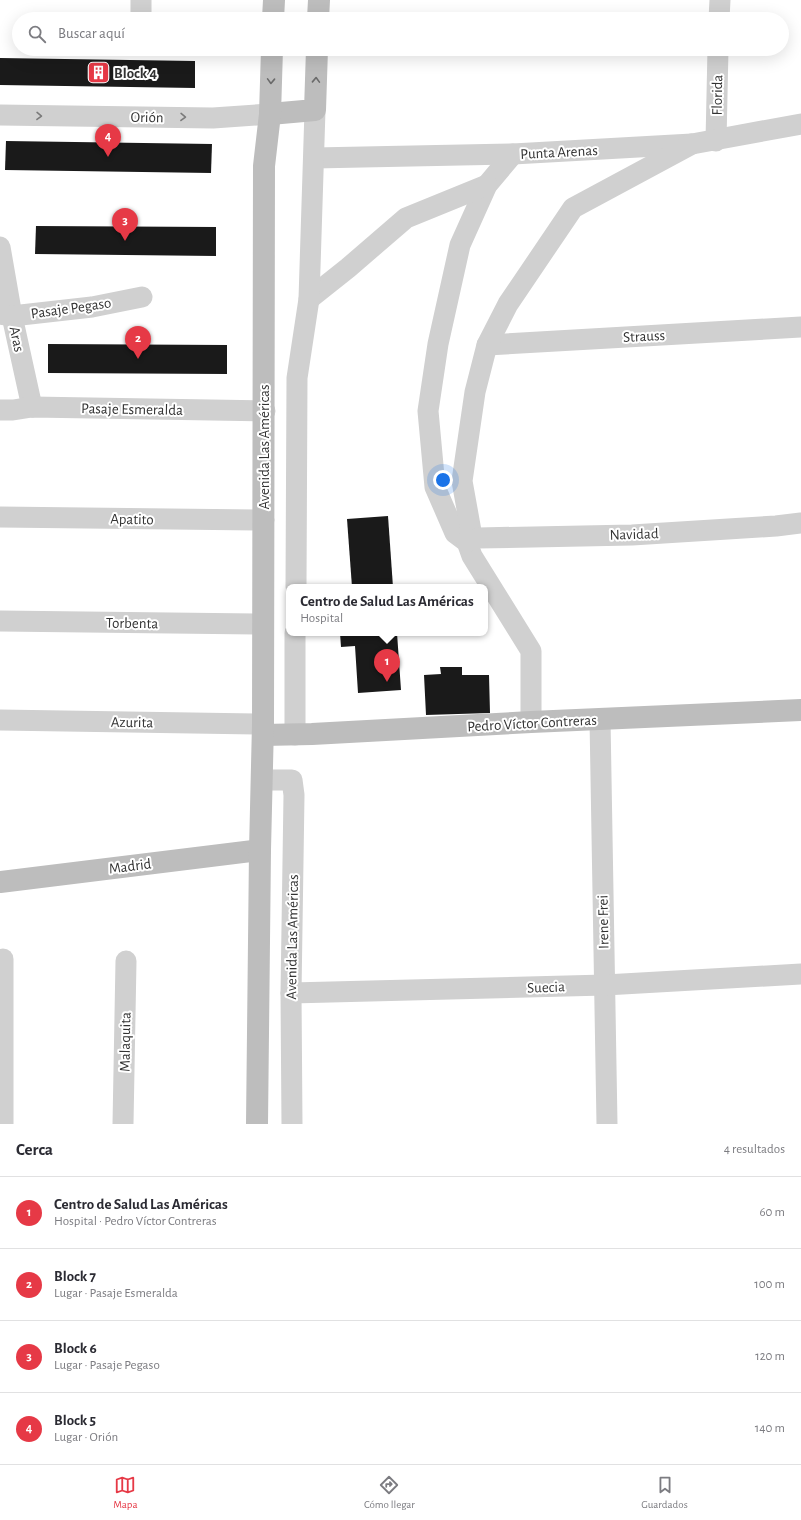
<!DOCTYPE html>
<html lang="es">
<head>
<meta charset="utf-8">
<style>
	:root { --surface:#fff; --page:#f2f2f3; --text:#2b2b33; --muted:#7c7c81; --line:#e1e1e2; --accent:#e63946 }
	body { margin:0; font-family:"Alegreya Sans",sans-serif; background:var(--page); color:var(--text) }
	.you { position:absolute; left:443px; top:480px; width:14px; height:14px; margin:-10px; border:3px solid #fff; border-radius:50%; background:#1a73e8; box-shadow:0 0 0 6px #1a73e833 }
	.badge { display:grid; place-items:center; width:26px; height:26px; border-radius:50%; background:var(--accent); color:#fff; font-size:13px; font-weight:700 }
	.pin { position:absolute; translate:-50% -33px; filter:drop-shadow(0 1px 2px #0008) }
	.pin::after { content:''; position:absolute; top:21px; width:14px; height:12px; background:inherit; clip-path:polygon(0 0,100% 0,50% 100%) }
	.popup { position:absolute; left:286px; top:584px; width:202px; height:52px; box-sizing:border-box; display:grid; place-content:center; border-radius:8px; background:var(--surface); filter:drop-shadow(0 1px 3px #0005); font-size:13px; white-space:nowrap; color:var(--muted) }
	.popup b { font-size:15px; color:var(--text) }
	.popup::after { content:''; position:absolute; left:50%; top:100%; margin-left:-8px; border:8px solid transparent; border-top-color:var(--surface) }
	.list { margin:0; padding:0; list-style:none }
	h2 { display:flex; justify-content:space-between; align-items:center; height:52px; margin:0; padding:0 16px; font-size:17px }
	h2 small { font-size:13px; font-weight:400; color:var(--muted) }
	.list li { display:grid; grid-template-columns:26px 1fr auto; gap:12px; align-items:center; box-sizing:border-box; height:72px; padding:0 16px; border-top:1px solid var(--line) }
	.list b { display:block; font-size:15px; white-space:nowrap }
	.list p { margin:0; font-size:13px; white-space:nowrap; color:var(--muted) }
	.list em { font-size:13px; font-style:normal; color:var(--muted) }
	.icon { flex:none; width:22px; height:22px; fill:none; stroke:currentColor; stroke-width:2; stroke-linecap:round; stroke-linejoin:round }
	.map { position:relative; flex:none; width:801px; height:1124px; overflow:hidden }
	.search { position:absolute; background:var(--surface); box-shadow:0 4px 16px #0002; left:12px; right:12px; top:12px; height:44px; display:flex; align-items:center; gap:10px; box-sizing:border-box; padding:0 14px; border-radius:22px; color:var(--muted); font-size:15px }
	.sheet { height:340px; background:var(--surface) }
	nav { display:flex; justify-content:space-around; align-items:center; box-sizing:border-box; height:56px; border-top:1px solid var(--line); background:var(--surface); font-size:11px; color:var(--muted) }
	nav a { display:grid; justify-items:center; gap:2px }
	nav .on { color:var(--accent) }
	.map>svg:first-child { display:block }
	.building { fill:#1a1a1a }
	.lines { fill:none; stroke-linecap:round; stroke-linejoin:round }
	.street { stroke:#d0d0d0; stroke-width:21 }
	.secondary { stroke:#bdbdbd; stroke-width:22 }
	.oneway { stroke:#6a6a6a }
	.oneway2 { stroke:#7a7a7a }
	.labels { text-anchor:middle; stroke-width:4; stroke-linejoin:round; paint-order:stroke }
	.poi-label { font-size:15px; font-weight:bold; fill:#333; stroke:#fff; text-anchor:start }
	.street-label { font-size:15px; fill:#333; stroke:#fff }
</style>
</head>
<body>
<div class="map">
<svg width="801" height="1124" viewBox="0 0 801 1124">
	<rect width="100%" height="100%" fill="#fff"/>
	<g class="building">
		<path d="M0,58L195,61V88L0,85Z"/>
		<path d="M6,141L212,144L211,173L5,170Z"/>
		<path d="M36,226L216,227V256L35,254Z"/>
		<path d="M48,344L227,345V374L48,373Z"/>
		<path d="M388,516L393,587H352L347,519Z"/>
		<path d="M340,633H397L401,690L358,693L355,646L341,647Z"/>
		<path d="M440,667H462V675H489L490,713L426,715L424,675L441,674Z"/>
	</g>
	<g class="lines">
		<g class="street">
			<path d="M141,12V0"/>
			<path d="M719,19L720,0"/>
			<path d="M0,115L213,118L270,114"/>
			<path d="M716,141L718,49"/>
			<path d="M513,154L487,185L460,245L438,344L428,411L435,487L455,533L467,542L472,556L531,651V722"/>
			<path d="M314,158L513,154L692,144L801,124"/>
			<path d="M0,247L12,316L32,407"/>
			<path d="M309,299L348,268L406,218L487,185"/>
			<path d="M0,314L12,316L92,307L142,297"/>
			<path d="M487,345L801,327"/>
			<path d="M0,410H13L32,407L265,411"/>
			<path d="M0,517L264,520"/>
			<path d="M467,542L471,531L462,481L475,392L487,345L508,304L573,208L692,144"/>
			<path d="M467,542L478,538L632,535L776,526L801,523"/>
			<path d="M296,587L297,378L309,299L315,110"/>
			<path d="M0,621L263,624"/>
			<path d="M600,719L607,1124"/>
			<path d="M0,720L263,724"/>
			<path d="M295,735V633"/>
			<path d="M262,780H292L294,795L291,993L292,1124"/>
			<path d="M291,993L605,985L801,974"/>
			<path d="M3,1124V959"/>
			<path d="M123,1124L126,961"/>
		</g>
		<g class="secondary">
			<path d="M273,19L274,0"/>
			<path d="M318,19L319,0"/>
			<path d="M270,114L315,110L317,49"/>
			<path d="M263,735L312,734L531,722L801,710"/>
			<path d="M0,882L260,850"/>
			<path d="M257,1124L260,850L263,724L264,166L270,114L272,49"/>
		</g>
	</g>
	<defs><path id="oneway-chevron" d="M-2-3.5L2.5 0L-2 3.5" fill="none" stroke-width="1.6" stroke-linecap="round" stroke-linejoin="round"/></defs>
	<g class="oneway">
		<use href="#oneway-chevron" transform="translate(316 80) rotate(-88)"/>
		<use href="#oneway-chevron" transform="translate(271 81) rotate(92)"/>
	</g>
	<g class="oneway2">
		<use href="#oneway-chevron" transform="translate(39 116) rotate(1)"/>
		<use href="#oneway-chevron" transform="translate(183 117) rotate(1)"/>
	</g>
	<defs>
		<symbol id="building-square" viewBox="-11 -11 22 22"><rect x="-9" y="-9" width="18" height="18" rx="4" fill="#e63946" stroke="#fff"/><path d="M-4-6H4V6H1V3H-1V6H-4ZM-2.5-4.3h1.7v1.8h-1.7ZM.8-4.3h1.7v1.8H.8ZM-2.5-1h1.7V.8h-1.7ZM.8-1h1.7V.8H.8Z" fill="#fff"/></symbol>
	</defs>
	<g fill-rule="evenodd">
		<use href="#building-square" x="86" y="60" width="25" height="25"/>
	</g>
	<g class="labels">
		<g class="poi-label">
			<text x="114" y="78">Block 4</text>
		</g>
		<g class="street-label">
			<text transform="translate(717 95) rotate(-89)" y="5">Florida</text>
			<text transform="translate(147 117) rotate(1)" y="5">Orión</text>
			<text transform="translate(559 152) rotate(-3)" y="5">Punta Arenas</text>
			<text transform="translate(71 308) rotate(-8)" y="5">Pasaje Pegaso</text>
			<text transform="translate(644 336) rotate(-3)" y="5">Strauss</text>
			<text transform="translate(17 339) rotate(78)" y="5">Aras</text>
			<text transform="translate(132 409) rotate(1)" y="5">Pasaje Esmeralda</text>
			<text transform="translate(264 447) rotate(-90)" y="5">Avenida Las Américas</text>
			<text transform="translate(132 519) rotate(1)" y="5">Apatito</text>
			<text transform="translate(634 534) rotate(-2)" y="5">Navidad</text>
			<text transform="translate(132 623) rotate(1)" y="5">Torbenta</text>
			<text transform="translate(132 722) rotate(1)" y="5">Azurita</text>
			<text transform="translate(532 723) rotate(-3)" y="5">Pedro Víctor Contreras</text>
			<text transform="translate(130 866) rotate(-7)" y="5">Madrid</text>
			<text transform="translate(603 922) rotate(-91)" y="5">Irene Frei</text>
			<text transform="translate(292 937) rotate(-89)" y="5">Avenida Las Américas</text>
			<text transform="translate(546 987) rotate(-2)" y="5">Suecia</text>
			<text transform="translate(125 1042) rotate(-89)" y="5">Malaquita</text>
		</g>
	</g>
</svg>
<div class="you"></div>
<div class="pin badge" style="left:387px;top:682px">1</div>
<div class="popup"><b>Centro de Salud Las Américas</b>Hospital</div>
<div class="pin badge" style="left:138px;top:359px">2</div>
<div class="pin badge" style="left:125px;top:241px">3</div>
<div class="pin badge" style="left:108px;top:157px">4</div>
<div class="search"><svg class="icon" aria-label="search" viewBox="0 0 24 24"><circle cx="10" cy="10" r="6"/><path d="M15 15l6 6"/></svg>Buscar aquí</div>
</div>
<section class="sheet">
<h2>Cerca<small>4 resultados</small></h2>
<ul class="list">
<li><span class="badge">1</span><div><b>Centro de Salud Las Américas</b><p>Hospital · Pedro Víctor Contreras</p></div><em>60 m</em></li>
<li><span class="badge">2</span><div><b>Block 7</b><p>Lugar · Pasaje Esmeralda</p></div><em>100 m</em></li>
<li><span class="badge">3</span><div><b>Block 6</b><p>Lugar · Pasaje Pegaso</p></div><em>120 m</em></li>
<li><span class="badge">4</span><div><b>Block 5</b><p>Lugar · Orión</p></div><em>140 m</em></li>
</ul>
</section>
<nav>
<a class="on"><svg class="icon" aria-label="map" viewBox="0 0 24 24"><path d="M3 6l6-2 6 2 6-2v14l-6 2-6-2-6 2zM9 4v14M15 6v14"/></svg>Mapa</a>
<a><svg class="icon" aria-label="directions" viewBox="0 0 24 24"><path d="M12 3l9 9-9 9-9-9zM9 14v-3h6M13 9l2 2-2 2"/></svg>Cómo llegar</a>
<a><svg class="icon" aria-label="saved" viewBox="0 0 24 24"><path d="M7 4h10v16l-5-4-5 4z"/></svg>Guardados</a>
</nav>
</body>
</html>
